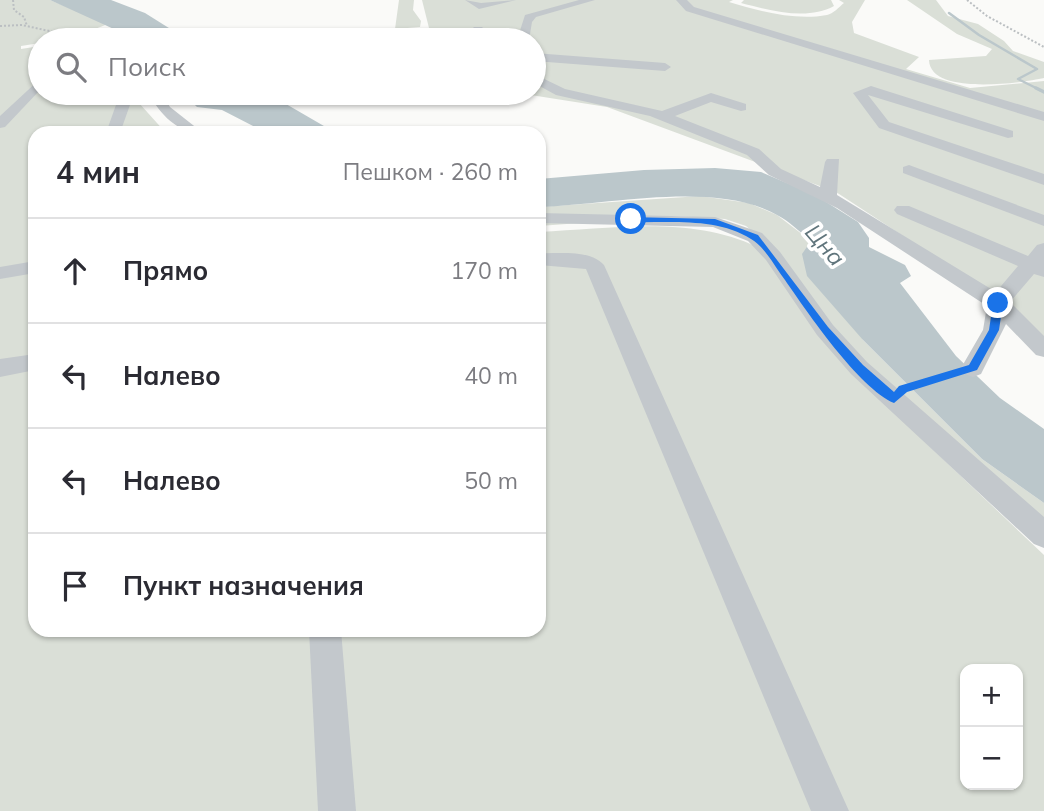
<!DOCTYPE html>
<html lang="ru">
<head>
<meta charset="utf-8">
<style>
	:root { --surface:#fff; --page:#f7f7f7; --text:#2b2b33; --muted:#7c7c81; --line:#e1e1e2 }
	body { margin:0; font-family:Mulish,sans-serif; background:var(--page); color:var(--text) }
	.controls { position:absolute; right:21px; bottom:21px; display:grid; overflow:hidden; border-radius:14px; box-shadow:0 2px 5px #0004 }
	.controls button { width:63px; height:63px; display:grid; place-items:center; padding:0; border:0; border-bottom:2px solid var(--line); background:var(--surface); color:var(--text); font:35px sans-serif }
	.stop { position:absolute; width:21px; height:21px; margin:-16px; border:5px solid #1a73e8; border-radius:50%; background:#fff }
	.stop.end { background:#1a73e8; border-color:#fff; box-shadow:0 2px 7px #0008 }
	.list { margin:0; padding:0; list-style:none }
	h2 { display:flex; justify-content:space-between; align-items:center; height:91px; margin:0; padding:0 28px; font-size:30px }
	h2 small { font-size:23px; font-weight:400; color:var(--muted) }
	.list li { display:grid; grid-template-columns:46px 1fr auto; gap:21px; align-items:center; box-sizing:border-box; height:105px; padding:0 28px; border-top:2px solid var(--line) }
	.list b { display:block; font-size:26px; white-space:nowrap }
	.list em { font-size:23px; font-style:normal; color:var(--muted) }
	.icon { flex:none; width:38px; height:38px; fill:none; stroke:currentColor; stroke-width:2; stroke-linecap:round; stroke-linejoin:round }
	.map { position:relative; flex:none; width:1044px; height:811px; overflow:hidden }
	.search { position:absolute; background:var(--surface); box-shadow:0 2px 5px #0004; left:28px; top:28px; width:518px; height:77px; display:flex; align-items:center; gap:18px; box-sizing:border-box; padding:0 24px; border-radius:38px; color:var(--muted); font-size:26px }
	.panel { position:absolute; background:var(--surface); box-shadow:0 2px 5px #0004; left:28px; top:126px; width:518px; height:511px; border-radius:21px }
	.map>svg:first-child { display:block }
	.green { fill:#dadfd7; fill-rule:evenodd }
	.water { fill:#bbc7cb }
	.lines { fill:none; stroke-linecap:round; stroke-linejoin:round }
	.stream-far1 { stroke:#bbc7cb; stroke-width:2.5 }
	.stream { stroke:#bbc7cb; stroke-width:3.5 }
	.path-far1 { stroke:#bbbfc2; stroke-width:2; stroke-dasharray:2 2; stroke-linecap:butt }
	.path { stroke:#bbbfc2; stroke-width:3.5; stroke-dasharray:3.5 3.5; stroke-linecap:butt }
	.minor { fill:#c3c8cc; fill-rule:evenodd }
	.route { fill:#1a73e8 }
	.labels { text-anchor:middle; stroke-width:7; stroke-linejoin:round; paint-order:stroke }
	.water-label { font-size:23px; font-style:italic; fill:#60757c; stroke:#fff }
</style>
</head>
<body>
<div class="map">
<svg width="1044" height="811" viewBox="0 0 1044 811">
	<rect width="100%" height="100%" fill="#fafaf8"/>
	<g class="green">
		<path d="M0,0H50L108,24C85,33 66,40 40,40V43L21,46V49L40,46V93H130L166,133H35V630H539V232C611,229 690,215 757,247L925,442L1044,555V811H0ZM965,669H1018V785H965Z"/>
		<path d="M399,0H414L413,10L421,21L420,27L395,29Z"/>
		<path d="M422,0H733L729,2C759,11 795,21 827,15C833,14 839,7 844,3L839,0H865L852,22L854,33L919,57L906,69L970,88L1044,81V340L1010,306L836,192L607,107L518,93H534V40H416L411,36L429,28Z"/>
		<path d="M744,0H831L834,6C807,21 769,10 741,3Z"/>
		<path d="M907,0H936L948,16L978,24L1004,41L1013,51L1044,62V78C1021,83 930,96 929,60L986,56L992,49L957,34Z"/>
		<path d="M700,196L749,203L777,215L811,241L863,340L982,459L1044,503V529L867,378L767,244L746,226L725,219L677,216L539,226V207Z"/>
	</g>
	<g class="water">
		<path d="M50,0H111L145,13L188,40H138Z"/>
		<path d="M192,93H267L336,133H267L222,110L197,107L191,101Z"/>
		<path d="M715,168L761,172L815,195L858,222L869,238V247L905,265L911,276L900,283L956,356L1000,398L1044,429V503L982,459L863,340L807,276L802,254L811,241C800,232 789,221 777,215C716,180 608,205 539,207V179L644,170Z"/>
	</g>
	<g class="lines">
		<path class="stream-far1" d="M949,13L979,35L1037,69L1018,79L1040,90"/>
		<path class="stream" d="M1036,88L1044,92"/>
		<g class="path-far1">
			<path d="M13,0L14,10L24,17L27,26"/>
			<path d="M967,0L987,16L1044,47"/>
			<path d="M0,26L22,25L90,40"/>
		</g>
		<path class="path" d="M908,388L955,373"/>
		<g class="minor">
			<path d="M465,0L481,3L516,0L479,9Z"/>
			<path d="M579,0H595L536,17L532,22L529,40H517L525,15Z"/>
			<path d="M676,0H687L694,7L1044,112V121L686,11Z"/>
			<path d="M474,27H482L495,40H483L472,29Z"/>
			<path d="M534,53L665,63L671,67L665,71L534,61Z"/>
			<path d="M534,74L565,89L662,111L711,93L746,104V110L741,111L711,102L675,116L759,149L781,169L820,187L825,162L827,159H839L837,195L996,292L1018,266L897,214L894,210L897,206H909L1028,256L1037,245L1044,243V277L1034,274L1010,302L1044,336V357L1036,355L1006,324L981,374L973,377L965,374L961,368L983,330L987,306L837,208L769,175L747,155L650,116L556,95L534,83Z"/>
			<path d="M40,79V90L5,127L0,128V116Z"/>
			<path d="M871,86L1013,131V137L1008,138L868,95L889,122L1044,174V185L879,128L853,93Z"/>
			<path d="M115,93H129L131,102L120,133H106L117,102Z"/>
			<path d="M148,93H162L170,107L203,133C177,133 161,115 148,93Z"/>
			<path d="M145,129H165L172,133H138Z"/>
			<path d="M909,165L1044,215V226L903,173V167Z"/>
			<path d="M539,213L715,217L762,233L780,252L833,325L867,362L1044,517V548L1034,544L851,374L817,335L766,260L748,241L713,227L539,223Z"/>
			<path d="M539,253C558,254 590,249 604,265L849,811H811L586,269L539,265Z"/>
			<path d="M35,261V273L0,279V267Z"/>
			<path d="M35,354V370L0,377V359Z"/>
			<path d="M309,630H341L356,811H318Z"/>
		</g>
	</g>
	<path class="route" d="M628,217L715,219L758,235L828,327L863,365L894,392L899,386L969,365L989,330L993,303L998,300L1003,303L999,330L977,370L907,392L894,403C859,388 807,312 785,280C775,267 765,247 751,239C717,217 669,223 631,222Z"/>
	<g class="labels">
		<g class="water-label">
			<text transform="translate(825 245) rotate(49)" y="8">Цна</text>
		</g>
	</g>
</svg>
<div class="controls">
<button>+</button>
<button>−</button>
</div>
<div class="stop" style="left:631px;top:219px"></div>
<div class="stop end" style="left:998px;top:303px"></div>
<div class="search"><svg class="icon" aria-label="search" viewBox="0 0 24 24"><circle cx="10" cy="10" r="6"/><path d="M15 15l6 6"/></svg>Поиск</div>
<section class="panel">
<h2>4 мин<small>Пешком · 260 m</small></h2>
<ul class="list">
<li><svg class="icon" aria-label="ahead" viewBox="0 0 24 24"><path d="M12 20V5M6 11l6-6 6 6"/></svg><div><b>Прямо</b></div><em>170 m</em></li>
<li><svg class="icon" aria-label="left" viewBox="0 0 24 24"><path d="M17 20v-9H6M10 6l-5 5 5 5"/></svg><div><b>Налево</b></div><em>40 m</em></li>
<li><svg class="icon" aria-label="left" viewBox="0 0 24 24"><path d="M17 20v-9H6M10 6l-5 5 5 5"/></svg><div><b>Налево</b></div><em>50 m</em></li>
<li><svg class="icon" aria-label="arrive" viewBox="0 0 24 24"><path d="M6 21V4h12l-3 4 3 4H6"/></svg><div><b>Пункт назначения</b></div></li>
</ul>
</section>
</div>
</body>
</html>
